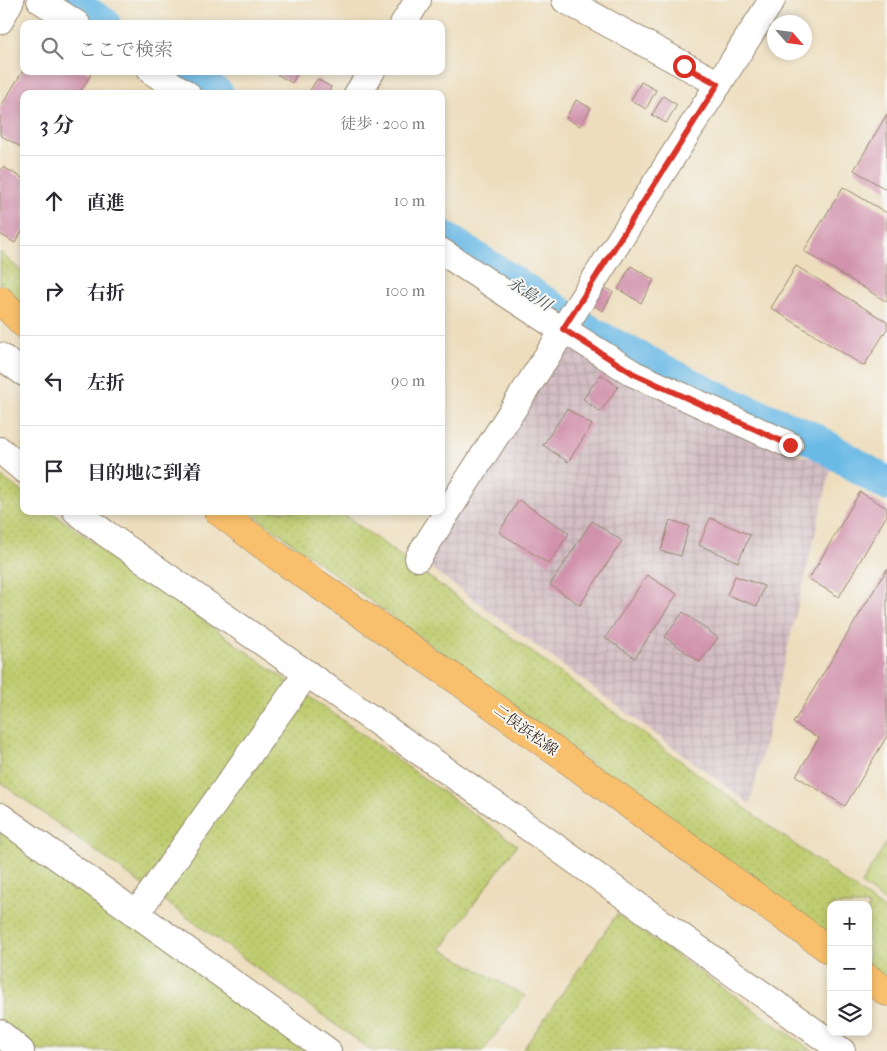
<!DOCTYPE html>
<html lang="ja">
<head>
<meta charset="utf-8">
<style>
	:root { --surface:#fff; --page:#f2f2f3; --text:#2b2b33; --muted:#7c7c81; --line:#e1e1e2 }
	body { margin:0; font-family:"IM FELL French Canon","Noto Serif JP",serif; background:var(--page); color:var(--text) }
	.controls { position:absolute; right:15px; bottom:15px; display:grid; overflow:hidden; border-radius:10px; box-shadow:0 2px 8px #0003 }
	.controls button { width:45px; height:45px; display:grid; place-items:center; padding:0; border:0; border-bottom:1px solid var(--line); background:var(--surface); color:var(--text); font:25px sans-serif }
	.compass { position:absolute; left:767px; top:15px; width:45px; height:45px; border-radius:50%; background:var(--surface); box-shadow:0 2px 8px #0003; rotate:118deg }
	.stop { position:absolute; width:15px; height:15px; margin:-11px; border:4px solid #d93025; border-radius:50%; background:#fff }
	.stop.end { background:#d93025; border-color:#fff; box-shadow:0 1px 5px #0008 }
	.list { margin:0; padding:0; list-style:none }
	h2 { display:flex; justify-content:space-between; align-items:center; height:65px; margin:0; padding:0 20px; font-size:21px }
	h2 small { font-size:16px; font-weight:400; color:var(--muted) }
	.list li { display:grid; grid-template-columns:32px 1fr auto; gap:15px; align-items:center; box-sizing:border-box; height:90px; padding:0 20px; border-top:1px solid var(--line) }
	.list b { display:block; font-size:19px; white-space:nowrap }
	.list em { font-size:16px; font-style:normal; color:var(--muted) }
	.icon { flex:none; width:28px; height:28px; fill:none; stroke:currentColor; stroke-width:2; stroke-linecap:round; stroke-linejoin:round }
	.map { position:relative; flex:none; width:887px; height:1051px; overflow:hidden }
	.search { position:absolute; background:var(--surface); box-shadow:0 2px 8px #0003; left:20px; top:20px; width:425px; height:55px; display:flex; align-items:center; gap:12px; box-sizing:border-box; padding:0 18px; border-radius:10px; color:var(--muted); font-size:19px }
	.panel { position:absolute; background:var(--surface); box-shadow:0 2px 8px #0003; left:20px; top:90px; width:425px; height:425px; border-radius:10px }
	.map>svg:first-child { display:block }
	.industrial { fill:url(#industrial-grid) }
	.grass { fill:url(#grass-dots); stroke:#7c7b46 }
	.park { fill:url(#park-crowns); stroke:#7c7b46 }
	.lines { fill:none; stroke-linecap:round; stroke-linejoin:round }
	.river { stroke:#6bbae6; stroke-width:34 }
	.building { fill:#d192ac }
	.minor-casing { stroke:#94846d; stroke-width:28 }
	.major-casing { stroke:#94846d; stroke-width:29 }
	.minor { stroke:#fff; stroke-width:26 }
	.major { stroke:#f8bf6c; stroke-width:28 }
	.route { stroke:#d93025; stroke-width:6 }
	.labels { text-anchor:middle; stroke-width:4; stroke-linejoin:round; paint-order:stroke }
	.street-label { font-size:15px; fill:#3b2a1e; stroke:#f6f6f2 }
	.water-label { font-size:16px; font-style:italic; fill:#49555a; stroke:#f6f6f2 }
</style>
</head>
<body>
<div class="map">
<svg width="887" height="1051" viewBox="0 0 887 1051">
	<defs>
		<pattern id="industrial-grid" width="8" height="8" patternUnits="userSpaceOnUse" patternTransform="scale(1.25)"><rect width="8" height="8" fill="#d2bec4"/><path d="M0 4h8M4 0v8" fill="none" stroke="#b5a3a8"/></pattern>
		<pattern id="grass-dots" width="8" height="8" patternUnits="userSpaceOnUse" patternTransform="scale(1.25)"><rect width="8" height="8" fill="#becc6e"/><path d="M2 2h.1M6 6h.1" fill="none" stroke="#a4af5f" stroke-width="1.8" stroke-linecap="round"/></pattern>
		<pattern id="park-crowns" width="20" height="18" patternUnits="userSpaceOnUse" patternTransform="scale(1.25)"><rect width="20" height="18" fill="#becc6e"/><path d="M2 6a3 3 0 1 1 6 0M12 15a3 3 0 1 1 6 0" fill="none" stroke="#a4af5f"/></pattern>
	</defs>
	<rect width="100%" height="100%" fill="#f6f6f2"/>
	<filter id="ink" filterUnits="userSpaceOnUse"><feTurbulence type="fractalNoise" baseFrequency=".02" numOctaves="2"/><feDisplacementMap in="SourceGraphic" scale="10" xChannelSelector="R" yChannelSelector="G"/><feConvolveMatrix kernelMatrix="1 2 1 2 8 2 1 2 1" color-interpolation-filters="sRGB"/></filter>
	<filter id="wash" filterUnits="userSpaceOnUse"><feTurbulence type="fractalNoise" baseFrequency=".0096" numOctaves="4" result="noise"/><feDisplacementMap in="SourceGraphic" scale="20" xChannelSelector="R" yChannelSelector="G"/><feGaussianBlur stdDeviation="1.12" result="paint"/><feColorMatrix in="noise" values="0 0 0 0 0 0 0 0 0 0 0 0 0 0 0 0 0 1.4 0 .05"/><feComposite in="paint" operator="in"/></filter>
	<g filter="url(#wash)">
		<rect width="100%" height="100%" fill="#edddbc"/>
		<path class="industrial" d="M568,343L638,388L802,456L833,460L750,804L423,562Z"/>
		<g class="grass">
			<path d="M0,252L24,274V308L0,284Z"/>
			<path d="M0,476L24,493V511H50L517,845L441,949L525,996L483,1051H372L0,782Z"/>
			<path d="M249,511H339L887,912V980L868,967V905H831V940Z"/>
			<path d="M0,829L321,1051H0Z"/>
			<path d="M617,914L813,1051H522Z"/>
		</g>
		<path class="park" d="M887,842V903L861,884Z"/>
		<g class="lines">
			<g class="river">
				<path d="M66,0L104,24"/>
				<path d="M181,71L217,94"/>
				<path d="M441,236L596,336L714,397L815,440L887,484"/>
			</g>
		</g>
		<g id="blocks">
			<g class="building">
				<path d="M24,69V71H86L91,74L79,94H24V149L0,135V108Z"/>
				<path d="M279,71H299L292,83L277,74Z"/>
				<path d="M317,79L331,87L328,94H308Z"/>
				<path d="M641,82L656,90L646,109L631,100Z"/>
				<path d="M663,96L677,105L666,123L652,115Z"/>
				<path d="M576,100L591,108L580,126L566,118Z"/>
				<path d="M887,114V190L854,170Z"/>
				<path d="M3,167L24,179V228L15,243L0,234V172Z"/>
				<path d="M843,187L887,213V302L804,251Z"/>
				<path d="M631,266L654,280L641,303L618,289Z"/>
				<path d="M796,266L887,322V329L864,366L771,308Z"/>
				<path d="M599,284L613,292L603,311L588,302Z"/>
				<path d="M601,374L618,387L600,412L583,399Z"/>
				<path d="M567,409L592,425L568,462L543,445Z"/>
				<path d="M860,492L887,508V515L839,597L809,579Z"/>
				<path d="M519,500L569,533L549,564L499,532Z"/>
				<path d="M710,518L750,535L738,562L699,545Z"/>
				<path d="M670,520L689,526L681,556L661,551Z"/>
				<path d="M592,521L622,541L580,605L550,585Z"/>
				<path d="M887,569V736L845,806L796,776L819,738L793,723Z"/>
				<path d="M647,575L677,594L635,658L605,638Z"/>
				<path d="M735,576L764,586L757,606L727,595Z"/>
				<path d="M683,612L718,638L700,662L665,637Z"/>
			</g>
		</g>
	</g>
	<g filter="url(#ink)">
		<use href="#blocks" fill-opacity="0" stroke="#94846d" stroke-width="1"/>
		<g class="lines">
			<defs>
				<g id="minor">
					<path d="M40,0L77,24"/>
					<path d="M565,0L719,84"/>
					<path d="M0,21L11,0"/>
					<path d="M403,24L418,0"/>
					<path d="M151,71L187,94"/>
					<path d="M357,94L372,71"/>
					<path d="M441,251L563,331V329L634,374L790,445"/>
					<path d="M563,329L772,0"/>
					<path d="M0,356L24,373"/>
					<path d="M0,450L24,470"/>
					<path d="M76,511L105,533L539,835L842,1051"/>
					<path d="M418,558L563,331"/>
					<path d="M0,816L328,1051"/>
					<path d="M136,914L307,673"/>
					<path d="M0,1033L21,1051"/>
				</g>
				<g id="major">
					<path d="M0,300L24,324"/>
					<path d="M218,511L281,559L460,682L831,951"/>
					<path d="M868,978L887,992"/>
				</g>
			</defs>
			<use href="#minor" class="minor-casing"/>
			<use href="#major" class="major-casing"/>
			<use href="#minor" class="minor"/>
			<use href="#major" class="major"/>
		</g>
	</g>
	<g class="lines" filter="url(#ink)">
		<path class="route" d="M684,66L718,84L563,329L634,374L790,445"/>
	</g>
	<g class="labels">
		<g class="street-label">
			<text transform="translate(526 730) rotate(36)" y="5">二俣浜松線</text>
		</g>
		<g class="water-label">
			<text transform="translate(530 293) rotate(33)" y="6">永島川</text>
		</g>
	</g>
</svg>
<div class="controls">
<button>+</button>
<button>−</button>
<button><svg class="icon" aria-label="layers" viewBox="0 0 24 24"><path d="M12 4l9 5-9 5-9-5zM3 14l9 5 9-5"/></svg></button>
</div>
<svg class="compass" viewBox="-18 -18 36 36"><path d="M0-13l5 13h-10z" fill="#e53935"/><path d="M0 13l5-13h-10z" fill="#7c7c81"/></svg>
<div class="stop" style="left:684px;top:66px"></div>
<div class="stop end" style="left:790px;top:445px"></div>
<div class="search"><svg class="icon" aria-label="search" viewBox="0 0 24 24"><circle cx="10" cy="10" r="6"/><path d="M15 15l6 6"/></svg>ここで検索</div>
<section class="panel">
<h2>3 分<small>徒歩 · 200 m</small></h2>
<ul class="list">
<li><svg class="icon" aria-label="ahead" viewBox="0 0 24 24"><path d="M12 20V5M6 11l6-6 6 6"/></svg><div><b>直進</b></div><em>10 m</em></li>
<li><svg class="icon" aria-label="right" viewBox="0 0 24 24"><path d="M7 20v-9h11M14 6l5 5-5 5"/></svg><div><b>右折</b></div><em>100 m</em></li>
<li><svg class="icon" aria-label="left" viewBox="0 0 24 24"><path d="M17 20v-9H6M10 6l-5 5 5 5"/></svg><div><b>左折</b></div><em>90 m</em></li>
<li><svg class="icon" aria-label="arrive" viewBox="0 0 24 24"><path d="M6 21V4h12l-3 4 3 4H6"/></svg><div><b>目的地に到着</b></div></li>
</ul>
</section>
</div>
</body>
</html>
